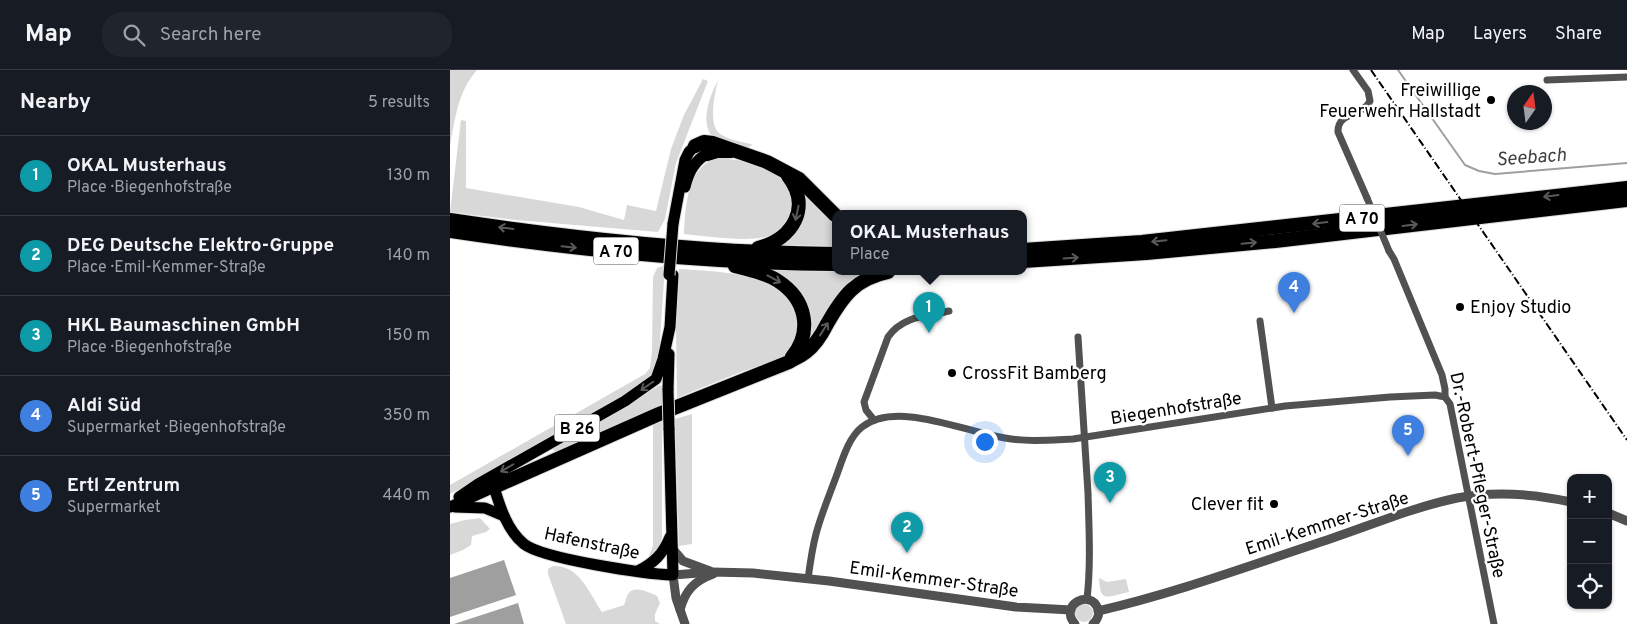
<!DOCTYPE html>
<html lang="en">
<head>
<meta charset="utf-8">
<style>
	:root { --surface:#171b24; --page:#20242c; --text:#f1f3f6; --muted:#9ea1a6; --line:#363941; --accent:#858687 }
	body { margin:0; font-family:Overpass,sans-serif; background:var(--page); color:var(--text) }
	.controls { position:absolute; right:15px; bottom:15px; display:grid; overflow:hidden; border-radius:10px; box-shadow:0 1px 4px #0004 }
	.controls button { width:45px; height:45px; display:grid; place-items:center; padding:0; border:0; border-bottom:1px solid var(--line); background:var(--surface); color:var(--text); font:25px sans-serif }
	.compass { position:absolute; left:1057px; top:15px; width:45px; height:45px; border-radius:50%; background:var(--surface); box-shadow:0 1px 4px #0004; rotate:14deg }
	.you { position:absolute; left:534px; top:371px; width:18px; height:18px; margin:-12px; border:4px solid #fff; border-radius:50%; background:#1a73e8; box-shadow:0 0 0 8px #1a73e833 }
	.badge { display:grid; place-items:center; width:32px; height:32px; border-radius:50%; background:var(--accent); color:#fff; font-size:16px; font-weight:700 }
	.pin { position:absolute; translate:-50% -41px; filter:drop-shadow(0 1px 2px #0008) }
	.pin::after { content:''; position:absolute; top:26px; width:18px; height:15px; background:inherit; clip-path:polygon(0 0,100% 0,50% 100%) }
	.popup { position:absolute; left:382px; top:140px; width:195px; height:65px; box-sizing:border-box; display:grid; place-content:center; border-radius:10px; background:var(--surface); filter:drop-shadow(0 1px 4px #0005); font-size:16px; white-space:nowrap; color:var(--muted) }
	.popup b { font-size:19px; color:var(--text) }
	.popup::after { content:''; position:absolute; left:50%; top:100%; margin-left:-10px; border:10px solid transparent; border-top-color:var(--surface) }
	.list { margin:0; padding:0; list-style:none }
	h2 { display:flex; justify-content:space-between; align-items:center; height:65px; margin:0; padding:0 20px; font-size:21px }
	h2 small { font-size:16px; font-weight:400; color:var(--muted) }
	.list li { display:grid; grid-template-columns:32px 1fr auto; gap:15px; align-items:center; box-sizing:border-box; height:80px; padding:0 20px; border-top:1px solid var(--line) }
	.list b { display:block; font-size:19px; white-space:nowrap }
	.list p { margin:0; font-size:16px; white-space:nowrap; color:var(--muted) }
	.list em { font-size:16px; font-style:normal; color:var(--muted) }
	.icon { flex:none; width:28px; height:28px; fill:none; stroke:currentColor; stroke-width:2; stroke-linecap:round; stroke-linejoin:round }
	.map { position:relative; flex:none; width:1177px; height:554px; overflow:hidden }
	header { display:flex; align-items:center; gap:30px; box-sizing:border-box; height:70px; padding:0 25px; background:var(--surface); border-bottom:1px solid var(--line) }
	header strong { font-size:24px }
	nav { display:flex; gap:28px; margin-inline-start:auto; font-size:18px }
	.search { width:350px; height:45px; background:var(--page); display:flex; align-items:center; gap:12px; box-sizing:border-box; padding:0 18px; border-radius:20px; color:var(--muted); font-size:19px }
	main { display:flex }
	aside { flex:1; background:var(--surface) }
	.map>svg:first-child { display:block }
	.green { fill:#d8d8d8 }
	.water { fill:#9f9f9f }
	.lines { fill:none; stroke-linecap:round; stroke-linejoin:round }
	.stream { stroke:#9f9f9f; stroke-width:2 }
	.primary-casing { stroke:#dbdbdb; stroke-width:13 }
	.motorway-casing { stroke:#dbdbdb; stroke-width:16 }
	.minor { stroke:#515151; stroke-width:7 }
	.tertiary { stroke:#515151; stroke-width:9 }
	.primary { stroke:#000; stroke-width:11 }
	.motorway { stroke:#000; stroke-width:14 }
	.rail { stroke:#000; stroke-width:2; stroke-dasharray:8 2.5 1 2.5; stroke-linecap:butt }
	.primary-bridge-casing { stroke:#dbdbdb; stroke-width:13; stroke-linecap:butt }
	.minor-bridge { stroke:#515151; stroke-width:7 }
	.primary-bridge { stroke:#000; stroke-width:11 }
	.oneway { stroke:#595959 }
	.poi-dot { fill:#000; stroke:#fff; stroke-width:2 }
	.labels { text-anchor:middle; stroke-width:4.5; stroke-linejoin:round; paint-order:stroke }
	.shield { fill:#fff; stroke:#4c4c4c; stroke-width:1 }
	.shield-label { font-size:16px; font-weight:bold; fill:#000 }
	.poi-label { font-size:18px; fill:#000; stroke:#fff; text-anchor:end }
	.street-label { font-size:18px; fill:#000; stroke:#fff }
	.water-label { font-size:19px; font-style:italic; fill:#404040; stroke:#fff }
</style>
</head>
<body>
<header>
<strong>Map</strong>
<div class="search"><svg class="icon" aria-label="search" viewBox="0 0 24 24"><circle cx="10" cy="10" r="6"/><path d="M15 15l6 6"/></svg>Search here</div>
<nav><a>Map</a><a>Layers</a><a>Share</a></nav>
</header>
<main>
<aside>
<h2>Nearby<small>5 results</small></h2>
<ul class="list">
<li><span class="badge" style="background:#0f9aa8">1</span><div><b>OKAL Musterhaus</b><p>Place · Biegenhofstraße</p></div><em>130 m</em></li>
<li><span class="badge" style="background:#0f9aa8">2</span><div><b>DEG Deutsche Elektro-Gruppe</b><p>Place · Emil-Kemmer-Straße</p></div><em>140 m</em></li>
<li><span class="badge" style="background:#0f9aa8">3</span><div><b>HKL Baumaschinen GmbH</b><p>Place · Biegenhofstraße</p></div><em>150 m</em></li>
<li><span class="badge" style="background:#3f7fe0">4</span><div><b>Aldi Süd</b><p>Supermarket · Biegenhofstraße</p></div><em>350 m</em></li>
<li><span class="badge" style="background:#3f7fe0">5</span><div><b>Ertl Zentrum</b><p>Supermarket</p></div><em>440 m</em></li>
</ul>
</aside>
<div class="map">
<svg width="1177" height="554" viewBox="0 0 1177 554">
	<rect width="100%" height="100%" fill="#fff"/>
	<g class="green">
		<path d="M0,0H27C8,21 5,49 0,76Z"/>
		<path d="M253,9L258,11L226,93L215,149L208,162L66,150L0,142L11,50L16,51V118L129,137L174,150L177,135L206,141L221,79L234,45Z"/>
		<path d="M268,10C265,23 258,53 269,63C275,69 295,72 303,75L296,78L262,66C250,51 260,26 268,10Z"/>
		<path d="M269,88C289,90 310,93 328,104C354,120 343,161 315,167C294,172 256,166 234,164C235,142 236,110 255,94C259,91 264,89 269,88Z"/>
		<path d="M349,118L385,150V176L327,175L333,170Z"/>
		<path d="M215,195L209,285L203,302L196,312L44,401L0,424V415L195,304L200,298L202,281L203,207L207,198Z"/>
		<path d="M229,199C268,202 346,201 348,256C348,268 342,282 331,288C319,294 304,297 291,302C270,310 248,319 227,328L226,255Z"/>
		<path d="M321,200L416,203L399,213L386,226L356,275C365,232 355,223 321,200Z"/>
		<path d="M212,315V336L107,382L103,380V378L190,328L208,316Z"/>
		<path d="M242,344V474L229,476L225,349Z"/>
		<path d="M212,349V467L210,475L200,490L198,488L203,476V352Z"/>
		<path d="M30,448L40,459L36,462L22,466L21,475L13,480L0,485V454L15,450Z"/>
		<path d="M103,496C130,495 139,523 152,542L174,535C176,531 176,526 179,523C185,515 200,523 207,526L210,533L205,544V551L210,554H116L98,504V499Z"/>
		<path d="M649,508L657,512L676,509L679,522C658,526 650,535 649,508Z"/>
		<circle cx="634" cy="543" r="9"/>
	</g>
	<g class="water">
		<path d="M54,490L66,525L0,547V508Z"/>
		<path d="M68,533L74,554H4Z"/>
	</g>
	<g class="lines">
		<path class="stream" d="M948,0L1015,95L1029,101L1045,104L1177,93"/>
		<defs>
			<g id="primary">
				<path d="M235,117C238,104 245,90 257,84"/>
				<path d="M223,154L235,90L239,82L245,76"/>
				<path d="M218,320L219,284"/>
				<path d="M9,427L28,414L175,331L206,309L213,289L220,257L223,205"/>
				<path d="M0,437L44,417C50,437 57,460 74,474C93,489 196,504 223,505L219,358"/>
				<path d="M5,437L35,438L54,446"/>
				<path d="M188,501C204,493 213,484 220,467"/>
			</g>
			<g id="motorway">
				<path d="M245,76L254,72L263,73L317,92L349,109L385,145"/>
				<path d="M257,84L267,81H281"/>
				<path d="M0,150C127,169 257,183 385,184"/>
				<path d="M0,161C127,180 257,193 385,194"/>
				<path d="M308,178C343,169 362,137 338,106"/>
				<path d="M573,180L692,172L1177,118"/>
				<path d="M573,191L696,183L825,171L1177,130"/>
				<path d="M285,196C299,200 316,203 328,211C356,229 363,261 342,287"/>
				<path d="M44,417L209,344L339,292C344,289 351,286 356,282C365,275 372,264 377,254C393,226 405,209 438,202"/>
			</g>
		</defs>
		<use href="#primary" class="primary-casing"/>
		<use href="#motorway" class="motorway-casing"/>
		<g class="minor">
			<path d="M903,0L918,21L920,31C913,46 887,42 888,62L917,128"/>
			<path d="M1097,10L1177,7"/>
			<path d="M939,181L944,189L992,305L995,319V327L1000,334L1044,554"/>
			<path d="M810,251L822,338"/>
			<path d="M628,267C631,319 635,371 638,423C639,459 641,494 637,529"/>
			<path d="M424,350L416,340L414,332L438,267C452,246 477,246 499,241"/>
			<path d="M358,509C360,494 362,479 366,464C371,445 379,426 386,407C392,391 398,368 412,357C447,330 515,362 555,368C577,372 600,370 623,369L835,336L940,327L985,325L995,327"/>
		</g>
		<g class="tertiary">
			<path d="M1158,443L1177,451"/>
			<path d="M221,477L233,491L260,501"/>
			<path d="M230,540C235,521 244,511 263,504"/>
			<path d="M648,541C726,523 801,495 877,470C919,456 964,437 1007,428C1044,421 1084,424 1121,432"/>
			<path d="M235,554L226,528L223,505L262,502L303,503L379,511L566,537L621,540"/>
			<path d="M625,554C608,535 641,518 648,539C650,545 647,550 643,554"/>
		</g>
		<use href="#primary" class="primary"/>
		<use href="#motorway" class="motorway"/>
		<path class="rail" d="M921,0L1177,370"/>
		<defs>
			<g id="primary-bridge">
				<path d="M219,205L223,154"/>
				<path d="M218,320L219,358"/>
			</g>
		</defs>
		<use href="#primary-bridge" class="primary-bridge-casing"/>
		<path class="minor-bridge" d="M917,128L939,181"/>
		<use href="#primary-bridge" class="primary-bridge"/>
	</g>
	<defs><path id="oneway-shaft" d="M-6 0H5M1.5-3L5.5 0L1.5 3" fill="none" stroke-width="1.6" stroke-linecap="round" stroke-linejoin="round" transform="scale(1.25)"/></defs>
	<g class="oneway">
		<use href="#oneway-shaft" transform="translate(1101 126) rotate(173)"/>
		<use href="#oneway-shaft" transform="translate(347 143) rotate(102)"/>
		<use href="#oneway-shaft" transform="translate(870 153) rotate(173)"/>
		<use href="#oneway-shaft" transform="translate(960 155) rotate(-7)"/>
		<use href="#oneway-shaft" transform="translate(56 158) rotate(-173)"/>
		<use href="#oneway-shaft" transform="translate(709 171) rotate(174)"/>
		<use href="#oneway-shaft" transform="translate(799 173) rotate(-5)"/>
		<use href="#oneway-shaft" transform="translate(119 177) rotate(6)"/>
		<use href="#oneway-shaft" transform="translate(621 188) rotate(-4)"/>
		<use href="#oneway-shaft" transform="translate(324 209) rotate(28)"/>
		<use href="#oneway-shaft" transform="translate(374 259) rotate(-58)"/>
		<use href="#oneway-shaft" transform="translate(197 316) rotate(145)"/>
		<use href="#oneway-shaft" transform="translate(57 398) rotate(150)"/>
	</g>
	<g class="poi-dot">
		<circle cx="1041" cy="30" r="5"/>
		<circle cx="1010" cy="237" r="5"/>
		<circle cx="502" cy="303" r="5"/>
		<circle cx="824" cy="434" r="5"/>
	</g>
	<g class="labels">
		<g class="shield">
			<rect x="889.5" y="134.5" width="45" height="27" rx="4"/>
			<rect x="143.5" y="167.5" width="45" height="27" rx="4"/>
			<rect x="104.5" y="344.5" width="45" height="27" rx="4"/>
		</g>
		<g class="shield-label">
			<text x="912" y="154">A 70</text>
			<text x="166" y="187">A 70</text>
			<text x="127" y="364">B 26</text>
		</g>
		<g class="poi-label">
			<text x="1031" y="26">Freiwillige<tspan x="1031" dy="21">Feuerwehr Hallstadt</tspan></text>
			<text x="1020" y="243" text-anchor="start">Enjoy Studio</text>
			<text x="512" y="309" text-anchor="start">CrossFit Bamberg</text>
			<text x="814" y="440">Clever fit</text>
		</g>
		<g class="street-label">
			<text transform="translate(726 338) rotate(-9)" y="6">Biegenhofstraße</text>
			<text transform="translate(1028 405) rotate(78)" y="6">Dr.-Robert-Pfleger-Straße</text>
			<text transform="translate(877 453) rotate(-18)" y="6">Emil-Kemmer-Straße</text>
			<text transform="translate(142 473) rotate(12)" y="6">Hafenstraße</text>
			<text transform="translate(484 509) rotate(8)" y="6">Emil-Kemmer-Straße</text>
		</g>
		<g class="water-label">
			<text transform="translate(1081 86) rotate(-4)" y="7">Seebach</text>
		</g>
	</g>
</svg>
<div class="controls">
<button>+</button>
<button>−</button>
<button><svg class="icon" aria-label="locate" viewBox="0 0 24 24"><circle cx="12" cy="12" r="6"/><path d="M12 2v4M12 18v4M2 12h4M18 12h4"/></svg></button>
</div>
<svg class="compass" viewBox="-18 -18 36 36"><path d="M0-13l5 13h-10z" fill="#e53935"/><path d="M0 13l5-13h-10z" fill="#9ea1a6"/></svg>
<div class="you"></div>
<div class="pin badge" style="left:479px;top:263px;background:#0f9aa8">1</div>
<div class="popup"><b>OKAL Musterhaus</b>Place</div>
<div class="pin badge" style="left:457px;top:483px;background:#0f9aa8">2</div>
<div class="pin badge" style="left:660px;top:433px;background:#0f9aa8">3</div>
<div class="pin badge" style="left:844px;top:243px;background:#3f7fe0">4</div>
<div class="pin badge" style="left:958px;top:386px;background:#3f7fe0">5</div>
</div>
</main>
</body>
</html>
